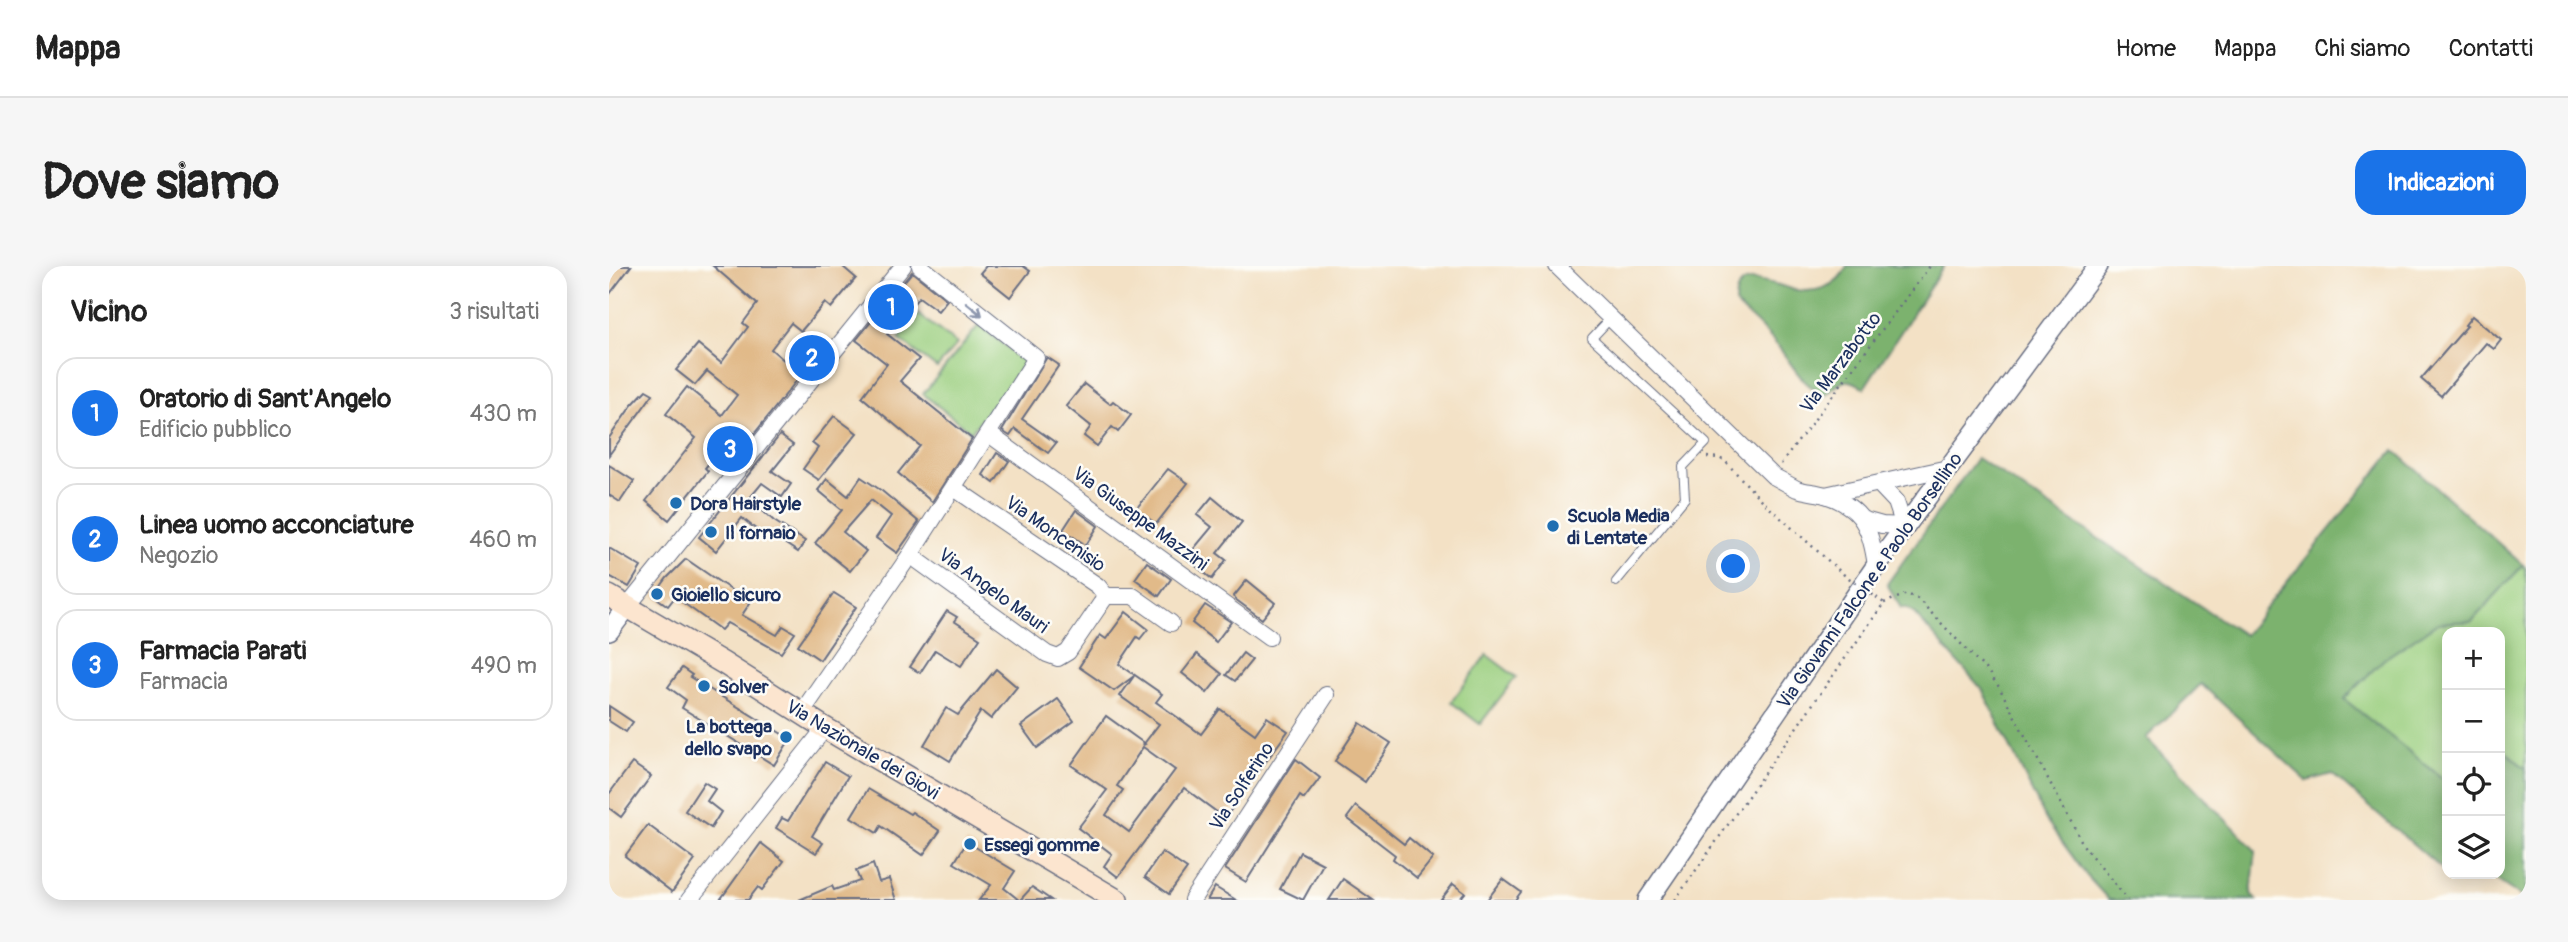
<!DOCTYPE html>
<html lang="it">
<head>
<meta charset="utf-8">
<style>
	:root { --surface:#fff; --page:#f6f6f6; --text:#222; --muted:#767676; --line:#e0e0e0; --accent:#1a73e8 }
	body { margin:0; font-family:Pangolin,sans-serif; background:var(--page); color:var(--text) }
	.controls { position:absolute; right:21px; bottom:21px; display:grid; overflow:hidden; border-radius:14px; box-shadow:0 4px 18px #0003 }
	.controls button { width:63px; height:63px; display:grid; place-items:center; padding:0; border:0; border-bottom:2px solid var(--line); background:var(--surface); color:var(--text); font:35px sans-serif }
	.you { position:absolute; left:1125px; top:301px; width:24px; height:24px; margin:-18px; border:5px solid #fff; border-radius:50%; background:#1a73e8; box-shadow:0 0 0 10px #1a73e833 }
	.badge { display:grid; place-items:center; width:46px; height:46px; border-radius:50%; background:var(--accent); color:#fff; font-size:23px; font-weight:700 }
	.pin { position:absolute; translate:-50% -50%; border:4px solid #fff; box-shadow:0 2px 7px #0006 }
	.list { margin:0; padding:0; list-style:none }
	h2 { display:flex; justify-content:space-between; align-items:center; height:91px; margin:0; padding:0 28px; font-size:30px }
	h2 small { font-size:23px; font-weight:400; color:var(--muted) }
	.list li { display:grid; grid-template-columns:46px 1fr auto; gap:21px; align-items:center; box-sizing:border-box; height:112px; margin:0 14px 14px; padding:0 14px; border:2px solid var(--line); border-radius:21px }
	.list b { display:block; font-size:26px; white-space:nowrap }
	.list p { margin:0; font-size:23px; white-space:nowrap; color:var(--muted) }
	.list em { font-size:23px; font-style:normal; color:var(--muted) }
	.icon { flex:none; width:38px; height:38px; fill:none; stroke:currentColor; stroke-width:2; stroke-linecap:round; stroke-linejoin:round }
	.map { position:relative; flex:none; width:1917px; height:634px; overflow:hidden; border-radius:21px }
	header { display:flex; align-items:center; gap:42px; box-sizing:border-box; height:98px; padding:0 35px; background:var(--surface); border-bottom:2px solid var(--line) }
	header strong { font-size:33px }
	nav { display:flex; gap:38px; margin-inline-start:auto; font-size:24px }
	.intro { display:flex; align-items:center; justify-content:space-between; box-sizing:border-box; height:168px; padding:0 42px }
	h1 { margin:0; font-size:49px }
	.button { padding:18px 32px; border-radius:21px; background:var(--accent); color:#fff; font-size:24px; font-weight:700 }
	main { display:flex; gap:42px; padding:0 42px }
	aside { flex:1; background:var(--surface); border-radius:21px; box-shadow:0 4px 18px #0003 }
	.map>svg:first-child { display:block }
	.green { fill:#9bcf80; stroke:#5b7f6f; stroke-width:2 }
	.forest { fill:#7cb26e; stroke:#4c7066; stroke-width:2 }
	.building { fill:#e1ba89; fill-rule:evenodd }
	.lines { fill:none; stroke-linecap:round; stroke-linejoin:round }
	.service-casing { stroke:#676d82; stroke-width:10 }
	.minor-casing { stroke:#676d82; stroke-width:18 }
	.tertiary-casing { stroke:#676d82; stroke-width:22 }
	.secondary-casing { stroke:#676d82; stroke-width:24 }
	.path { stroke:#676d82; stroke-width:2.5; stroke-dasharray:2 5; stroke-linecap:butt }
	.service { stroke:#fff; stroke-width:8 }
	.minor { stroke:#fff; stroke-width:16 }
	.tertiary { stroke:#fff; stroke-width:19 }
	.secondary { stroke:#fce5cf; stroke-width:21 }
	.path-bridge { stroke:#676d82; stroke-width:2.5; stroke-dasharray:2 5; stroke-linecap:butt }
	.oneway { stroke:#8d97ae }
	.poi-dot { fill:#1f6fb2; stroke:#fdfcf7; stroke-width:2.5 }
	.labels { text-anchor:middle; stroke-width:5; stroke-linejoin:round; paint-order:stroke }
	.street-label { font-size:19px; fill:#1b2f5e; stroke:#fdfcf7 }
	.poi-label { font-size:19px; font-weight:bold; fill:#1b2f5e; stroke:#fdfcf7; text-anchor:start }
</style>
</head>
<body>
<header>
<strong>Mappa</strong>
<nav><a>Home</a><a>Mappa</a><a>Chi siamo</a><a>Contatti</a></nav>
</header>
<div class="intro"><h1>Dove siamo</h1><a class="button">Indicazioni</a></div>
<main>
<aside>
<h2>Vicino<small>3 risultati</small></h2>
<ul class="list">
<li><span class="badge">1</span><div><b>Oratorio di Sant'Angelo</b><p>Edificio pubblico</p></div><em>430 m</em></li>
<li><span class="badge">2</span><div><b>Linea uomo acconciature</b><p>Negozio</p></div><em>460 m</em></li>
<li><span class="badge">3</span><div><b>Farmacia Parati</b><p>Farmacia</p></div><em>490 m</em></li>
</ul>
</aside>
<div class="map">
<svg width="1917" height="634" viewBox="0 0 1917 634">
	<rect width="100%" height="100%" fill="#fdfcf7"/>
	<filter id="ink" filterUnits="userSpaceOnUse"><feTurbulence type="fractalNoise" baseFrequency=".0143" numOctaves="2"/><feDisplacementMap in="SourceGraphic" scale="14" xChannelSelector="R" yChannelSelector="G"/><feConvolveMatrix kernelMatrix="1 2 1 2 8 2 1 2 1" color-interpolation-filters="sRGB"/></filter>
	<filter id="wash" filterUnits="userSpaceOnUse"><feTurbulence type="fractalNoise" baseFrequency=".00686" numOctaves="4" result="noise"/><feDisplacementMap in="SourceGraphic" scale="28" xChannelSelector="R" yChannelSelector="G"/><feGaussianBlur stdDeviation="1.57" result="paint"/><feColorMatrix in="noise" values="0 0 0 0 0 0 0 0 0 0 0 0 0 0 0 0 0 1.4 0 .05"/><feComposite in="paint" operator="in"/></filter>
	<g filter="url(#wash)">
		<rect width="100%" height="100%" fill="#f3e1c5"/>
		<g class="green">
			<path d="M309,48L348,78L328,102L290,73Z"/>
			<path d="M370,59L418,97L362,166L314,128Z"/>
			<path d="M1914,299L1917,302V503L1893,482L1891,483V366H1838V516L1734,433L1775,393L1829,357L1863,355Z"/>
			<path d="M878,389L907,411L871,458L842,436Z"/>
		</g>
		<g class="forest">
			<path d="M1238,0H1335L1255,122C1236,109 1233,115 1217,129C1193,121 1183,97 1168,79C1156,65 1143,52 1129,41L1126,37C1127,0 1160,17 1183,23C1204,29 1229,21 1238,0Z"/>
			<path d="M1785,184L1914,299L1863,355L1829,357L1775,393L1735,433L1838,516V607L1723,508L1698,515L1592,418L1537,472L1647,585L1642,628L1648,634H1500L1478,610L1437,554L1373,423L1304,346L1298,342H1292L1278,318L1368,192L1635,369Z"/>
			<path d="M1892,482L1917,503V634L1879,608H1891Z"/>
		</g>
		<g id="blocks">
			<g class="building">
				<path d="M6,0H22L0,29V7Z"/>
				<path d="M104,0H233L247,12L222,42L216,37L192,65L182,57L162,83L192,109L145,168L132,158L96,202L99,205L60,254L37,235L87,172L57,148L78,121L113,149L128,129L98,105L86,119L67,104L89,78L112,97L139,61L134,57L148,38Z"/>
				<path d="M377,0H414L421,5L401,31L371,7Z"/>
				<path d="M303,6L338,34L329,45L310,31L278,68L310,93L291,115L363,173L323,236L289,207L311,180L253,131L278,98L247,74Z"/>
				<path d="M1863,50L1892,74L1885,83L1877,77L1832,130L1812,113L1858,60L1856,59Z"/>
				<path d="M438,91L450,99L413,153L447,177L439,187L406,163L401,170L393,165Z"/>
				<path d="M475,118L501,138L504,135L522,149L509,166L503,161L488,180L475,170L482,160L457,140Z"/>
				<path d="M37,124L44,128L0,189V172L23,139Z"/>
				<path d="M225,150L248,167L210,214L194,203L209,182L203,177Z"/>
				<path d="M171,169L184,179L163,205L182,218L173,231L153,217L140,233L165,255L196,275L189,286L157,265L154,269L133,252L107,285L90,271Z"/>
				<path d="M388,187L400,195L385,217L374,209Z"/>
				<path d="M0,199L25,215L11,236L0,229Z"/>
				<path d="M559,203L579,217L547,258L527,243Z"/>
				<path d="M252,211L273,225L310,256L288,287L267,272L282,250L262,234L234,266L257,285L241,305L206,277L233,244L209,224L218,213L239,230Z"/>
				<path d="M603,231L633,256L608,287L617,294L603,313L577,292L603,261L588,249Z"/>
				<path d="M467,244L489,260L477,279L454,264Z"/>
				<path d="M0,282L32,301L20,321L0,310Z"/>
				<path d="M77,293L141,337L133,349L168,369L174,360L186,367L172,387L118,357L112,364L66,331L59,340L45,330L58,312Z"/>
				<path d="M538,296L562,313L550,330L526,313Z"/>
				<path d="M638,314L666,337L653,353L626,333L625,330Z"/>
				<path d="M225,327L247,341L211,394L189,379Z"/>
				<path d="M596,339L622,356L607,376L583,357Z"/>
				<path d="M338,345L348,351L345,355L371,372L352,400L326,384L311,407L301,401Z"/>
				<path d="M517,346L539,363L531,373L528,371L510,398L553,428L547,436L592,468L611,443L646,468L658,451L679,465L616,552L575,522L509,611L495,600L503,588L469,562L498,524L462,499L497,450L536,478L534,479L550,458L511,430L525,410L505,425L470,401L491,369L497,373ZM534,481L566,504L520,566L497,549L514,524L508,520Z"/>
				<path d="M634,387L643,394L626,415L617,409Z"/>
				<path d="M588,388L613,408L598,427L573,407Z"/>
				<path d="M73,402L83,409L81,411L181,473L165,499L73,442L77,434L59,421Z"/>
				<path d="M387,403L408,421L382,453L372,445L341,495L315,479L337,442L349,449Z"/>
				<path d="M449,433L465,455L428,482L412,460Z"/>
				<path d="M0,440L24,456L17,466L0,455Z"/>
				<path d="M751,457L782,477L756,516L726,495Z"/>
				<path d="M687,493L711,512L695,533L691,530L637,616L616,603Z"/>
				<path d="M216,496L239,510L203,570L214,577L207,587L167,562L173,552L179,555Z"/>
				<path d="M23,497L42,510L12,551L0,542V528Z"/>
				<path d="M95,516L106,523L98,535L112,546L102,562L76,545Z"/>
				<path d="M259,523L301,548L303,546L331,565L314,589L272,560L268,567L242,551Z"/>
				<path d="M747,540L795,578L800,572L824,592L808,612L784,593L786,589L738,552Z"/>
				<path d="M39,559L86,594L63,626L16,590Z"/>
				<path d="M358,576L406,605L395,622L410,634H370L382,619L345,597Z"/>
				<path d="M152,577L175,595L153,624L149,621L139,634H111Z"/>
				<path d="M553,586L578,603L560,628L536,611Z"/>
				<path d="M691,586L714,598L694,634L671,623Z"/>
				<path d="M264,598L270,616L280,613L287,634H190L223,620L225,624L251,615L247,605Z"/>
				<path d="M734,613L764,634H720Z"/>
				<path d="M894,613L912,626L906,634H878Z"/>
				<path d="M844,618L856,627L850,634H832Z"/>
				<path d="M423,621L442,634H411Z"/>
				<path d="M606,621L627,634H598Z"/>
			</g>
		</g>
	</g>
	<g filter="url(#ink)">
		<use href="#blocks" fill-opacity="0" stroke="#676d82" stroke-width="2"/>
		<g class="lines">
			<defs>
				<path id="service" d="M1001,53L983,72L1097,177L1074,201L1076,232L1007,316"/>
				<g id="minor">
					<path d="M948,0L1164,210C1172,214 1180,219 1188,223C1197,226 1207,226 1216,229C1254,241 1262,263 1267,300"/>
					<path d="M380,168L660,371"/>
					<path d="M345,222L489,320L497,330"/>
					<path d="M1216,229L1339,202"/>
					<path d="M1255,254L1273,259L1295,260L1287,236L1270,218"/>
					<path d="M301,289L438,388L449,392L459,386L497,330"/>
					<path d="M497,330H524L562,357"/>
					<path d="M18,341L294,0"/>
					<path d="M193,446L301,289L427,92L311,0"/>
					<path d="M80,634L216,462"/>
					<path d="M583,634L717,429"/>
				</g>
				<g id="tertiary">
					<path d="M0,365L18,341"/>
					<path d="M1039,634L1267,300L1489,0"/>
				</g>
				<path id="secondary" d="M0,330L114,397L216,462L508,634"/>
			</defs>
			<use href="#service" class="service-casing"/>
			<use href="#minor" class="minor-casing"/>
			<use href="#tertiary" class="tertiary-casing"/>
			<use href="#secondary" class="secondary-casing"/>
			<g class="path">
				<path d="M1098,191L1110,192L1116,195L1153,235L1234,308"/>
				<path d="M1172,198L1321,0"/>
				<path d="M1275,337L1298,328L1309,333L1379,406L1390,421L1476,582L1519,634"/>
				<path d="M1066,634L1275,337L1267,331"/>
			</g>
			<use href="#service" class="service"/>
			<use href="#minor" class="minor"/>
			<use href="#tertiary" class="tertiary"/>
			<use href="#secondary" class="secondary"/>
			<path class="path-bridge" d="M1234,308L1267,331"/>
		</g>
		<defs><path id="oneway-shaft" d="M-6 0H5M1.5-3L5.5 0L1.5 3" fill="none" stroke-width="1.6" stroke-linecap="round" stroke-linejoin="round" transform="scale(1.75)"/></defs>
		<use class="oneway" href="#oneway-shaft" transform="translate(365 43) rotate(39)"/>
	</g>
	<g class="poi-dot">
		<circle cx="67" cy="237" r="7"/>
		<circle cx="944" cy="260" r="7"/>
		<circle cx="102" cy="266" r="7"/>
		<circle cx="48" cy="328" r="7"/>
		<circle cx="95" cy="420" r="7"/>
		<circle cx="177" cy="471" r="7"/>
		<circle cx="361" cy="578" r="7"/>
	</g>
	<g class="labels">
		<g class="street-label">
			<text transform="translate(1231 96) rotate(-53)" y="7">Via Marzabotto</text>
			<text transform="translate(532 252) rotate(36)" y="7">Via Giuseppe Mazzini</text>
			<text transform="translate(447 267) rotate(35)" y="7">Via Moncenisio</text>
			<text transform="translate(1260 314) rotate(-55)" y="7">Via Giovanni Falcone e Paolo Borsellino</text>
			<text transform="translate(385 324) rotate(36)" y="7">Via Angelo Mauri</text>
			<text transform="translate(254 483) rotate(31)" y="7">Via Nazionale dei Giovi</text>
			<text transform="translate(632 520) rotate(-57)" y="7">Via Solferino</text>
		</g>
		<g class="poi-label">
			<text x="81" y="244">Dora Hairstyle</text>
			<text x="958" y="256">Scuola Media<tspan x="958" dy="22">di Lentate</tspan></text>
			<text x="116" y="273">Il fornaio</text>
			<text x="62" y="335">Gioiello sicuro</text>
			<text x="109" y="427">Solver</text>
			<text x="163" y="467" text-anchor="end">La bottega<tspan x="163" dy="22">dello svapo</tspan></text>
			<text x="375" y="585">Essegi gomme</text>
		</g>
	</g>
</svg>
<div class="controls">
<button>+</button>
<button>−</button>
<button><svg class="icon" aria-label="locate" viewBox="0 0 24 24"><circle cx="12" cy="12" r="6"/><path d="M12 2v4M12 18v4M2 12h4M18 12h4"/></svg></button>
<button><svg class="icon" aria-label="layers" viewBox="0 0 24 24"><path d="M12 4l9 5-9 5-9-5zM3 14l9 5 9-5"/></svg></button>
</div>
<div class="you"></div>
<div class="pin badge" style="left:282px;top:41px">1</div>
<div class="pin badge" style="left:203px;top:92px">2</div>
<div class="pin badge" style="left:121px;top:183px">3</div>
</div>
</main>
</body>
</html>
